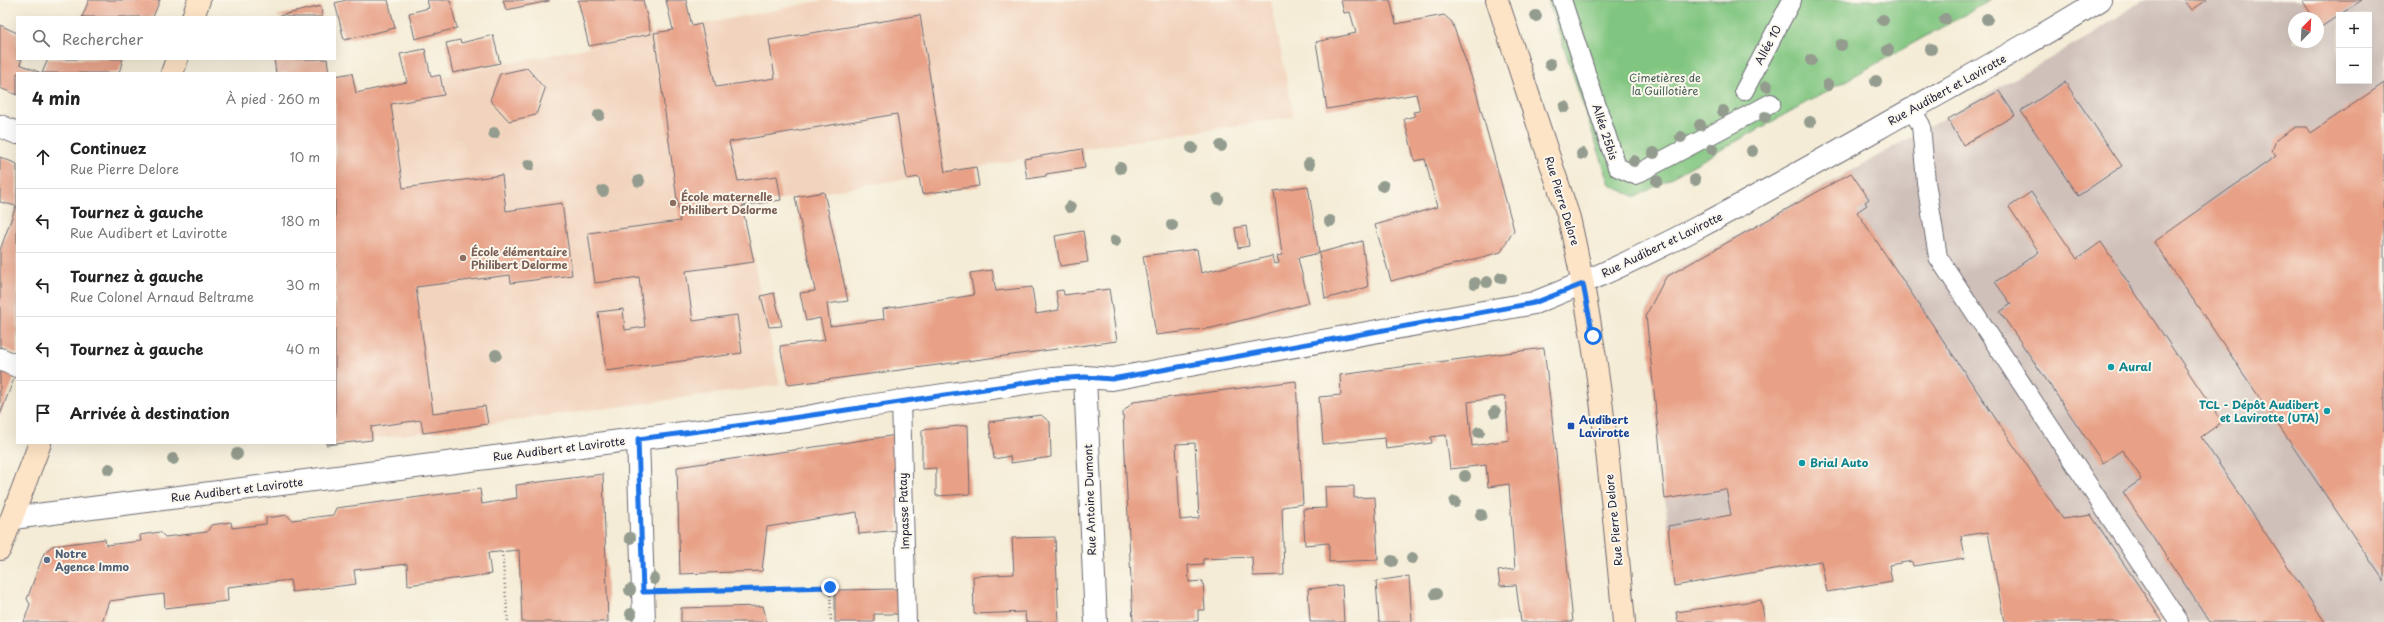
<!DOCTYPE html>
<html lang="fr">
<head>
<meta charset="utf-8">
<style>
	:root { --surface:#fff; --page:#f2f2f2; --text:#222; --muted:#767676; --line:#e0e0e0 }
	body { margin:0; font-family:"Playpen Sans",sans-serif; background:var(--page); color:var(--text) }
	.controls { position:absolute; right:12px; top:12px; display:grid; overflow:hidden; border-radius:0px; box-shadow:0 4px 16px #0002 }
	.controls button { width:36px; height:36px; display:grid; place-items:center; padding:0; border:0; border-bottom:1px solid var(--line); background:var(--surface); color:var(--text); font:20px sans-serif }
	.compass { position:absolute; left:2288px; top:12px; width:36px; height:36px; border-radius:50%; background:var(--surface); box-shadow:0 4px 16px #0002; rotate:24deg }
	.stop { position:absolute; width:12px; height:12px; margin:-9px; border:3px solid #1a73e8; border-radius:50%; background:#fff }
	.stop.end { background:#1a73e8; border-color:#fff; box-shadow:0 1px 4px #0008 }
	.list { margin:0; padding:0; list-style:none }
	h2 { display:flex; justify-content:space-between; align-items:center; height:52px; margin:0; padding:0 16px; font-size:17px }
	h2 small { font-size:13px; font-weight:400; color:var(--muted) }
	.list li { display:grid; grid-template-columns:26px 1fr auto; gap:12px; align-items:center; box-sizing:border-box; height:64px; padding:0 16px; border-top:1px solid var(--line) }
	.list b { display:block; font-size:15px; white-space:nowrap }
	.list p { margin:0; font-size:13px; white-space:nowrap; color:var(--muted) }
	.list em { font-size:13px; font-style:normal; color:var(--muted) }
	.icon { flex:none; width:22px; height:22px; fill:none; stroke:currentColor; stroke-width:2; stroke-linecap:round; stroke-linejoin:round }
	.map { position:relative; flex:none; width:2384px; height:622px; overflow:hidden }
	.search { position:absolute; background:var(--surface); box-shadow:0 4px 16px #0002; left:16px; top:16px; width:320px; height:44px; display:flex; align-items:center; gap:10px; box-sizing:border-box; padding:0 14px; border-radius:0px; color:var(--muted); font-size:15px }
	.panel { position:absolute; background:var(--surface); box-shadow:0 4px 16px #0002; left:16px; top:72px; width:320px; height:372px; border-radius:0px }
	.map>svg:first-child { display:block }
	.built { fill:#f2d4be }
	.industrial { fill:#cfc0ba; fill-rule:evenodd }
	.green { fill:#81c680; stroke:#52745e }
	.building { fill:#e8a086; fill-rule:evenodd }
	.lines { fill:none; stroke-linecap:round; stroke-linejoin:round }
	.lane-casing { stroke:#6c6971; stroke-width:20 }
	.street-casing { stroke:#6c6971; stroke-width:24 }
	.secondary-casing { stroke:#6c6971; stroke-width:24 }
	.path { stroke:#6c6971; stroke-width:2.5; stroke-dasharray:1 3; stroke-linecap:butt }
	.lane { stroke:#fff; stroke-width:18 }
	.street { stroke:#fff; stroke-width:22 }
	.secondary { stroke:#fee4c6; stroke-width:22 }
	.tree { fill:#939c8e }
	.route { stroke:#1a73e8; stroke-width:5 }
	.education-dot { fill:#8d6e63; stroke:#fbf7ec; stroke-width:1.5 }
	.culture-dot { fill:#0f9aa8; stroke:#fbf7ec; stroke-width:1.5 }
	.transit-dot { fill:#1a4fb4; stroke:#fbf7ec; stroke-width:1.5 }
	.service-dot { fill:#5c6f8a; stroke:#fbf7ec; stroke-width:1.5 }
	.labels { text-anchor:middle; stroke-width:4; stroke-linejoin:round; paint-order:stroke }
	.street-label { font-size:11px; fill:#22223b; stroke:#fbf7ec }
	.park-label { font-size:11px; fill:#435b53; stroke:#fbf7ec }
	.education-label { font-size:11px; font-weight:bold; fill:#785e54; stroke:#fbf7ec; text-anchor:start }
	.culture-label { font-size:11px; font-weight:bold; fill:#0d838f; stroke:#fbf7ec; text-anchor:start }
	.transit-label { font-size:11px; font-weight:bold; fill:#164399; stroke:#fbf7ec; text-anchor:start }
	.service-label { font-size:11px; font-weight:bold; fill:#4e5e75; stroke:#fbf7ec; text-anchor:start }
</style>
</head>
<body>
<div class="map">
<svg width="2384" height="622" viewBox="0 0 2384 622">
	<rect width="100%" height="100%" fill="#fbf7ec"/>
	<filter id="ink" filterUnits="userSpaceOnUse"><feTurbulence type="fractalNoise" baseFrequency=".025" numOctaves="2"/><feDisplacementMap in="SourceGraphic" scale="8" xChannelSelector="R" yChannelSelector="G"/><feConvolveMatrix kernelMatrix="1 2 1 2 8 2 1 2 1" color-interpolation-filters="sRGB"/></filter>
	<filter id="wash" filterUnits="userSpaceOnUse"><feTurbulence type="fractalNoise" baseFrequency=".012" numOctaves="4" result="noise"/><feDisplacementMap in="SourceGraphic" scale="16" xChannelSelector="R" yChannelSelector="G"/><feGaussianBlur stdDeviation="0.9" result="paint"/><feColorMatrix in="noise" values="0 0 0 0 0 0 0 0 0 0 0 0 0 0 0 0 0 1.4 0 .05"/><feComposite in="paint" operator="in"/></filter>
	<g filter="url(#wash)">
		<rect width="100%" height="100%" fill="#f4ecd6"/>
		<path class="built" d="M824,0H1271L1294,117L1082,149L742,206L780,385L326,445V443H335V98Z"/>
		<path class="industrial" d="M2143,0H2384V622H2163L2091,515L1674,586L1646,313L1665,276L2088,37ZM2339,15H2369V81H2339ZM2294,18H2318V42H2294Z"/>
		<path class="green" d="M1548,0H1991L1636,197L1610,185Z"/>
		<g id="blocks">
			<g class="building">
				<path d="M89,0H160L153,17H82Z"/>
				<path d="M346,0H388L395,28L344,40L335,3Z"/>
				<path d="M427,0H450L457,28L415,39L409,13L429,8Z"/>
				<path d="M503,0H549V1L506,10Z"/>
				<path d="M578,0H643L651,34L589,46Z"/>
				<path d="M666,0H686L692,26L701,24L716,87L775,78L769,40L920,15L945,172L976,167L979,186L922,194L919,177L907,179L897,114L729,142L738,181L777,176L781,200L742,206L754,262L686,271L693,321L737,315L742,353L606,371L598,312L623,309L625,330L645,327L639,277L595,283L588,233L680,221L654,33L673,30Z"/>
				<path d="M1341,0H1390L1396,24L1444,15L1452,22L1474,84L1514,230L1501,252L1391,281L1375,225L1437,207L1425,159L1415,161L1404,119L1415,116L1413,112L1420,111L1416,94L1327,109L1316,42L1356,33L1350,12L1344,13Z"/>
				<path d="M2184,0H2207L2192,10Z"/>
				<path d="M2302,0H2362L2321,27L2318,18H2314Z"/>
				<path d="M321,6L322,17H278V16Z"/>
				<path d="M0,25L17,33V59H22L20,64L41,73H17V95L0,88Z"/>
				<path d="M493,35L500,63L453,73L446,43L460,40L461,43Z"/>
				<path d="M425,49L431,77L440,75L444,95L391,104L403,188L502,175L506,211L562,203L572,275L511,283L510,275L416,287L433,413L485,406L488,424L423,433L421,420L371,427L372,440L326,445V443H335V76L352,73L356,93L407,82L400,54Z"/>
				<path d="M48,59H123L119,73H42Z"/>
				<path d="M274,59H327L329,73H276Z"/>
				<path d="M527,68L545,89L536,115L509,121L490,100L500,74Z"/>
				<path d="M2065,82L2122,166L2078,196L2021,111Z"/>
				<path d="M2384,83V581L2154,242L2276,156L2272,151L2276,140L2296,127H2307L2311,133Z"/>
				<path d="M1999,91L2015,115L1963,145L1948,119Z"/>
				<path d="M1082,149L1085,168L1046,174V176L1027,179L1024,159Z"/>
				<path d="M0,157L17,164V354L0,347V250L16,206L0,202Z"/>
				<path d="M1851,173L1869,199L1865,202L1867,205L1857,212L2063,519L2091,515L2163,622H2004L1988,532L1961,536L1965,558L1913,566L1912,561L1889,565L1892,581L1827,592L1821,561L1674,586L1668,526L1731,515L1726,489L1665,499L1646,315L1666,277Z"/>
				<path d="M1308,186L1319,253L1298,258L1309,303L1212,328L1156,335L1143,256L1197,249L1201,273L1272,256L1274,264L1279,263L1277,256L1282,255L1274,191Z"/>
				<path d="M824,192L848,301L827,304L830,326L884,319L883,309L974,295L970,273L992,270L996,291L1032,287L1036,314L1059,310L1056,291L1063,290L1064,295L1109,289L1117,341L788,385L780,346L825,340L820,318L806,321L800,293L815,291L795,197Z"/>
				<path d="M2031,192L2077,259L2101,242L2222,422L2201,437L2325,622H2210L2123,492L2142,479L2122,450L2103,463L2000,312L2011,304L1995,282L2039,252L2009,207Z"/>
				<path d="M1246,226L1249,246L1238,248L1235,228Z"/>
				<path d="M1083,231L1088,262L1060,266L1055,236Z"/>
				<path d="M1362,241L1368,287L1325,299L1319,253Z"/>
				<path d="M774,293L782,326L769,327L761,296Z"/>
				<path d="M1544,348L1554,434L1573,622H1521L1516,585L1500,586L1498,571L1515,569L1509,484L1488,487L1486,465L1450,469L1446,435L1431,437L1432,443L1386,449L1385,438L1323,444L1319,397L1341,395L1340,375ZM1505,396L1509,440L1472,446L1468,402Z"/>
				<path d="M0,370L15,376L0,415Z"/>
				<path d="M1296,381L1303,504L1282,507L1284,575L1253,576L1252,557L1203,559V564L1188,565L1189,582L1203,581L1205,610H1198V621L1133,622L1123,412L1133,402ZM1195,443L1199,518L1180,520L1176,444Z"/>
				<path d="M1041,415L1050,422L1051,457L1011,463L1010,456L994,459L989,422Z"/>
				<path d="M968,425L970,494L936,496V468L922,469V430Z"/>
				<path d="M897,435L898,530L859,534L857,512L767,527L762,571L680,574L677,467Z"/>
				<path d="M603,474L608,622H522L519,550L488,553L491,574L408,585L407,564L354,570L356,584L292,592L290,580L227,587L228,601L165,608L164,594L109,601L102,622H24L30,604L27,599L44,553L52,546L105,539L106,545L141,541L140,535L160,532L165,537L207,532L211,525L231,522L232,528L266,524V518L287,515L292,520L333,515L336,508L480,489L482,504L517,498L516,485Z"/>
				<path d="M1354,486V498L1375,497L1378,560L1329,562V543L1305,545L1303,509L1326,508L1325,487Z"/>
				<path d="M1055,537L1059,622H1026L1025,612L974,614L973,576L1014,574L1012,538Z"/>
				<path d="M1409,576L1412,622H1379L1376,581Z"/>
				<path d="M1342,585L1344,622H1310L1308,589Z"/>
				<path d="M900,589L902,614H874V622H835V590Z"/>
				<path d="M1761,600L1765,622H1678L1676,612Z"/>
				<path d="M763,606L767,622H681V608Z"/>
			</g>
		</g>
	</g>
	<g filter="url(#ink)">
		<use href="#blocks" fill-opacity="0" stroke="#6c6971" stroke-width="1"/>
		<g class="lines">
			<defs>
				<g id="lane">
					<path d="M1562,0L1617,167L1635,175L1771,103"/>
					<path d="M1744,91L1792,0"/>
					<path d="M1911,109L1921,125L1926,182L1938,257L2179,622"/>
					<path d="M901,401L907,622"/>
				</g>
				<g id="street">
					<path d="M0,126L17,133"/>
					<path d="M0,359L17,366"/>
					<path d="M1085,377L1096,622"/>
					<path d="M638,439L644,622"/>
					<path d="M13,518L802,418L848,409L1052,379L1085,377L1112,379L1534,303C1654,256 1765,192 1877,129C1952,86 2027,46 2100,0"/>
				</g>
				<g id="secondary">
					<path d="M1497,0L1569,218C1600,351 1611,486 1624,622"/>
					<path d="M193,17L199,0"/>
					<path d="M172,73L177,59"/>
					<path d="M0,549L40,443"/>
				</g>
			</defs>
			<use href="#lane" class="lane-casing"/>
			<use href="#street" class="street-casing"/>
			<use href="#secondary" class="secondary-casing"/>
			<g class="path">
				<path d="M502,552L508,622"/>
				<path d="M674,592L830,587L831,622"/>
			</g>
			<use href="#lane" class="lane"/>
			<use href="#street" class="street"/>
			<use href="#secondary" class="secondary"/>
		</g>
		<g class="tree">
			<circle cx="1536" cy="16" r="6"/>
			<circle cx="1945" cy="19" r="6"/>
			<circle cx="1987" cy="19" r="6"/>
			<circle cx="1883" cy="20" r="6"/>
			<circle cx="1841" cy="45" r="6"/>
			<circle cx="1931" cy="49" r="6"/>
			<circle cx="1888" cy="50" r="6"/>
			<circle cx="1811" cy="60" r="6"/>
			<circle cx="1550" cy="64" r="6"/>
			<circle cx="1876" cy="81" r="6"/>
			<circle cx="1828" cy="85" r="6"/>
			<circle cx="1767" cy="86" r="6"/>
			<circle cx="1565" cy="107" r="6"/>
			<circle cx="1723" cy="111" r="6"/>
			<circle cx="599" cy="115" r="6"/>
			<circle cx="1765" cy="117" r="6"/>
			<circle cx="1810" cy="122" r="6"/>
			<circle cx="1700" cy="125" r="6"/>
			<circle cx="494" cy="133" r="6"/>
			<circle cx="1681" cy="137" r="6"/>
			<circle cx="1221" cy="146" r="6"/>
			<circle cx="1192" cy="148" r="6"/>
			<circle cx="1712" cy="149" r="6"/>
			<circle cx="1752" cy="151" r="6"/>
			<circle cx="1654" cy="153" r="6"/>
			<circle cx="1582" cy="154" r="6"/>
			<circle cx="1634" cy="161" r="6"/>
			<circle cx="1309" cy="164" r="6"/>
			<circle cx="529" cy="165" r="6"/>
			<circle cx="1120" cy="168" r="6"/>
			<circle cx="1695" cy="180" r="6"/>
			<circle cx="639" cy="181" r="6"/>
			<circle cx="1657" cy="181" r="6"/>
			<circle cx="1383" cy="186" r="6"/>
			<circle cx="603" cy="191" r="6"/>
			<circle cx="1218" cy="199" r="6"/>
			<circle cx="1070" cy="207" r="6"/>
			<circle cx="1330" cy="221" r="6"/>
			<circle cx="1172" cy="225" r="6"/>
			<circle cx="1115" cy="241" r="6"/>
			<circle cx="1501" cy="278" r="6"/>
			<circle cx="1487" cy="282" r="6"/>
			<circle cx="1475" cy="283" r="6"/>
			<circle cx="496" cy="355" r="6"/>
			<circle cx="1495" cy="412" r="6"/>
			<circle cx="1479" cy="432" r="6"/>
			<circle cx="237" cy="454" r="6"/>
			<circle cx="173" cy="459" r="6"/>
			<circle cx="109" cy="469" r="6"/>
			<circle cx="1465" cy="476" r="6"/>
			<circle cx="1455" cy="502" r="6"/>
			<circle cx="1481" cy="515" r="6"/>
			<circle cx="630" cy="538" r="6"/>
			<circle cx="1412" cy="558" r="6"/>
			<circle cx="1392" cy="561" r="6"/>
			<circle cx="654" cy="579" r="6"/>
			<circle cx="630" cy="590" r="6"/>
			<circle cx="1436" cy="594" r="6"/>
			<circle cx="631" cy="614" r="6"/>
		</g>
	</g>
	<g class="lines" filter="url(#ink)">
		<path class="route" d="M830,587L643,592L638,439C777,422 914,399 1052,379L1085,377L1112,379L1534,303L1583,284L1593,336"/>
	</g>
	<g class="education-dot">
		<circle cx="673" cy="203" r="4"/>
		<circle cx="463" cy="258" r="4"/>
	</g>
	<g class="culture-dot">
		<circle cx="2111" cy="367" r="4"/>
		<circle cx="2327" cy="411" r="4"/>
		<circle cx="1802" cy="463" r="4"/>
	</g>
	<rect class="transit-dot" x="1567" y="422" width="8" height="8" rx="2"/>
	<circle class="service-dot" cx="47" cy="560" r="4"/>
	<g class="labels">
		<g class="street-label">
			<text transform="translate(1768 45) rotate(-62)" y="4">Allée 10</text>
			<text transform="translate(1947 90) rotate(-29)" y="4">Rue Audibert et Lavirotte</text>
			<text transform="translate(1605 132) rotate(72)" y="4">Allée 25bis</text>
			<text transform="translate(1562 201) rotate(73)" y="4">Rue Pierre Delore</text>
			<text transform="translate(1662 245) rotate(-26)" y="4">Rue Audibert et Lavirotte</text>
			<text transform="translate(559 449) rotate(-7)" y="4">Rue Audibert et Lavirotte</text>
			<text transform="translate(237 490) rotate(-7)" y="4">Rue Audibert et Lavirotte</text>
			<text transform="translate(1090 500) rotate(-92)" y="4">Rue Antoine Dumont</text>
			<text transform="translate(904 511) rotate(-92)" y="4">Impasse Patay</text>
			<text transform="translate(1614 520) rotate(-96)" y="4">Rue Pierre Delore</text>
		</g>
		<g class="park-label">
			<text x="1665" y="82">Cimetières de<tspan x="1665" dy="13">la Guillotière</tspan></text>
		</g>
		<g class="education-label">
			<text x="681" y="201">École maternelle<tspan x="681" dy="13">Philibert Delorme</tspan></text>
			<text x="471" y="256">École élémentaire<tspan x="471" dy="13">Philibert Delorme</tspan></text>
		</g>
		<g class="culture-label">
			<text x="2119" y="371">Aural</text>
			<text x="2319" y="409" text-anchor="end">TCL - Dépôt Audibert<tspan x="2319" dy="13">et Lavirotte (UTA)</tspan></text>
			<text x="1810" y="467">Brial Auto</text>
		</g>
		<g class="transit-label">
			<text x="1579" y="424">Audibert<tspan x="1579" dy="13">Lavirotte</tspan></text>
		</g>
		<g class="service-label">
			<text x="55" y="558">Notre<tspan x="55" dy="13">Agence Immo</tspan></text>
		</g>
	</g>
</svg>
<div class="controls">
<button>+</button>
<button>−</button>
</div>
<svg class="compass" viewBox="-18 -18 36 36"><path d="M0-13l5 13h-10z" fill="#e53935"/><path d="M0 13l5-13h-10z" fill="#767676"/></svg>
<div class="stop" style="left:1593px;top:336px"></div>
<div class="stop end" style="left:830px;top:587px"></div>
<div class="search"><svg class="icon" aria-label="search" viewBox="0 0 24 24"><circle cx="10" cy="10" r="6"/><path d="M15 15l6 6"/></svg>Rechercher</div>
<section class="panel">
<h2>4 min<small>À pied · 260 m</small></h2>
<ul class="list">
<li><svg class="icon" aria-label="ahead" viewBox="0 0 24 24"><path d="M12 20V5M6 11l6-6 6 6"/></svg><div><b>Continuez</b><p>Rue Pierre Delore</p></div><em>10 m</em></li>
<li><svg class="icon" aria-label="left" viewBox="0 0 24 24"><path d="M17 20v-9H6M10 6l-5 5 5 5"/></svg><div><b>Tournez à gauche</b><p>Rue Audibert et Lavirotte</p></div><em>180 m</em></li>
<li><svg class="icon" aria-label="left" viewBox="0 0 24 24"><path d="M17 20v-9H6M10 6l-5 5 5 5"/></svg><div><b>Tournez à gauche</b><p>Rue Colonel Arnaud Beltrame</p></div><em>30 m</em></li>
<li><svg class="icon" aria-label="left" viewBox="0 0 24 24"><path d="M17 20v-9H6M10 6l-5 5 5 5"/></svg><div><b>Tournez à gauche</b></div><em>40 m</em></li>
<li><svg class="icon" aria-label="arrive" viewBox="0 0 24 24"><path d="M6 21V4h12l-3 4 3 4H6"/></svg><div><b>Arrivée à destination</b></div></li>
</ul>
</section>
</div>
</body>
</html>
